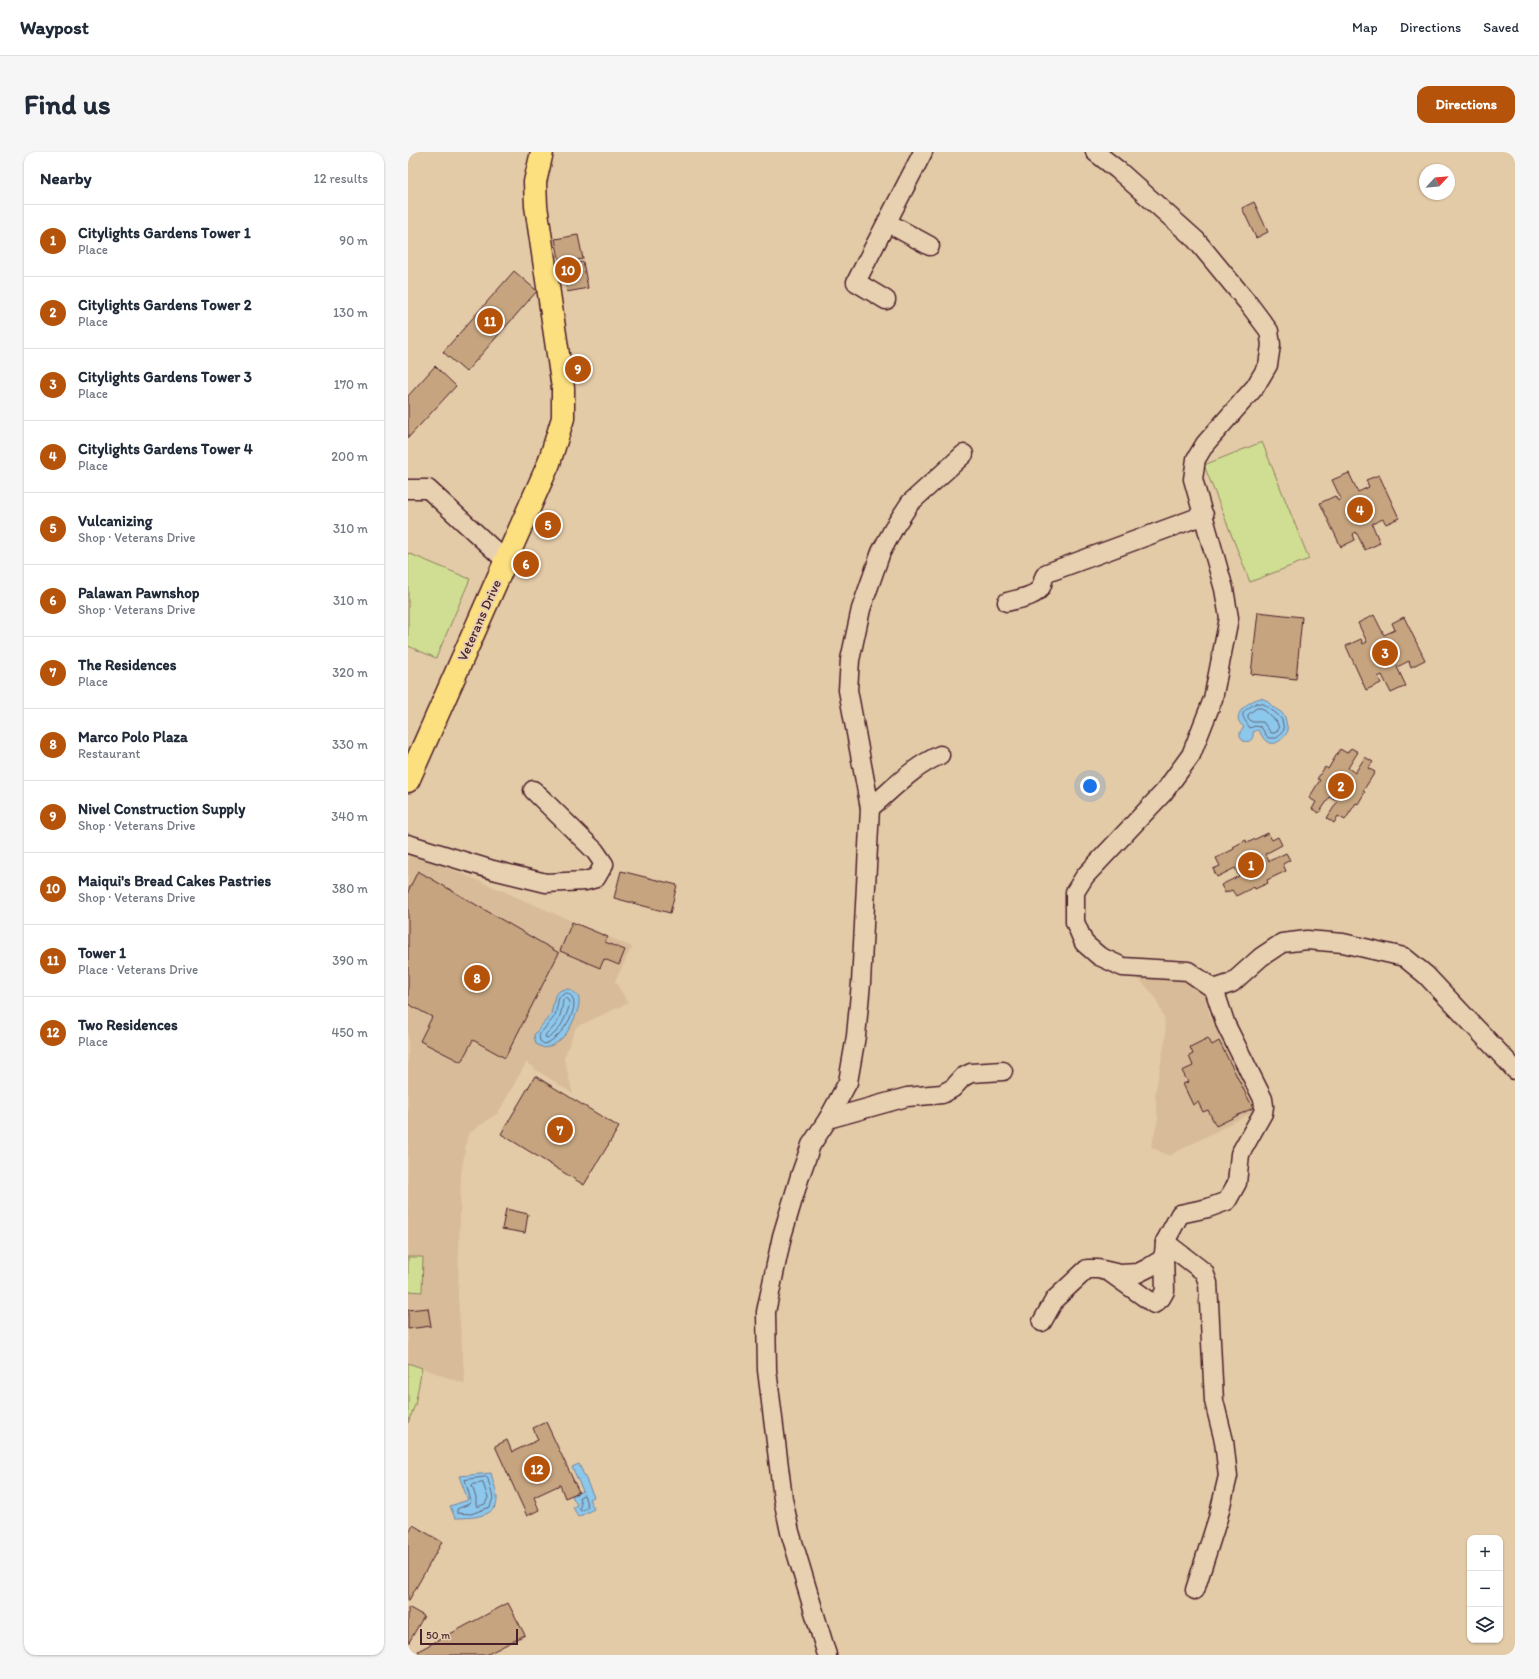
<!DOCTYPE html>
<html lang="en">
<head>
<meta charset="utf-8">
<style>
	:root { --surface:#fff; --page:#f6f6f7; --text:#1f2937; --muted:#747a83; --line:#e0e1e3; --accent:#b45309 }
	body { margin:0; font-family:Itim,sans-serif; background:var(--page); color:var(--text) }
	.controls { position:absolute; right:12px; bottom:12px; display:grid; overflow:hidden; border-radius:8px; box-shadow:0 1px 3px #0004 }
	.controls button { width:36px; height:36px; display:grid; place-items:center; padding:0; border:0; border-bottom:1px solid var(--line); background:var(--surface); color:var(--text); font:20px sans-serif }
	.compass { position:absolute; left:1011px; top:12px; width:36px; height:36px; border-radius:50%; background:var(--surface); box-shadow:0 1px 3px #0004; rotate:64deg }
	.scale { position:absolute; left:12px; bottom:10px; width:98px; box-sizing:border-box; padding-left:4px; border:2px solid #4a1f2b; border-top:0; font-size:11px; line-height:14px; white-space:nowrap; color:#4a1f2b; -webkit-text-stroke:3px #e8d1b1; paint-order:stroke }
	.you { position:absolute; left:682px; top:634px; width:14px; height:14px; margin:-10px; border:3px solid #fff; border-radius:50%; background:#1a73e8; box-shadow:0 0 0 6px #1a73e833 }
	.badge { display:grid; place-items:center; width:26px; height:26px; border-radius:50%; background:var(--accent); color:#fff; font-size:13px; font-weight:700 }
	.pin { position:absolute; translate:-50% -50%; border:2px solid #fff; box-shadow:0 1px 4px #0006 }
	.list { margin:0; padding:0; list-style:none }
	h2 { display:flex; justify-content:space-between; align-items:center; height:52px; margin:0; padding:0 16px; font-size:17px }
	h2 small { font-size:13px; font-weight:400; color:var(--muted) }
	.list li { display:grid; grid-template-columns:26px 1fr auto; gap:12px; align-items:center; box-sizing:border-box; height:72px; padding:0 16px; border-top:1px solid var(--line) }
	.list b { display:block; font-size:15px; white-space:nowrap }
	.list p { margin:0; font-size:13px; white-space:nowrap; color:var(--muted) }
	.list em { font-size:13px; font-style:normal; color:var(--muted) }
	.icon { flex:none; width:22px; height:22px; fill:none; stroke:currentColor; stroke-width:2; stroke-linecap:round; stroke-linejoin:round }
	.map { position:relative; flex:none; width:1107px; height:1503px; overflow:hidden; border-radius:12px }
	header { display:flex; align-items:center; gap:24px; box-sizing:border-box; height:56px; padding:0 20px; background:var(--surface); border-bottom:1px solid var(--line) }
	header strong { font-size:19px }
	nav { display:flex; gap:22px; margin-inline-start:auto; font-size:14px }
	.intro { display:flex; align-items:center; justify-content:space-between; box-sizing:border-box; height:96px; padding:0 24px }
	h1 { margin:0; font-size:28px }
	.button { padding:10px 18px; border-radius:12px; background:var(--accent); color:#fff; font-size:14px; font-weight:700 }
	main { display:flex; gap:24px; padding:0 24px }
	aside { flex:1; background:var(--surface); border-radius:12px; box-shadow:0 1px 3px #0004 }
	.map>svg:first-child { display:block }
	.built { fill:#d8bc99 }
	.green { fill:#cfde92; stroke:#8c7e5e }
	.water { fill:#8cc8ec; stroke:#72849f }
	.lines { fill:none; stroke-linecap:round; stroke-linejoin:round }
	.shore { stroke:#646378; stroke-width:1 }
	.building { fill:#c5a47f; stroke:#4a1f2b }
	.minor-casing { stroke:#4a1f2b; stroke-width:21 }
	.major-casing { stroke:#4a1f2b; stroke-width:25 }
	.minor { stroke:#e8d1b1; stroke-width:18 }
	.major { stroke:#fce080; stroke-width:22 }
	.labels { text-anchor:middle; stroke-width:4; stroke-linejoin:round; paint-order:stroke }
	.street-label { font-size:14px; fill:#4a1f2b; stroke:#e8d1b1 }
</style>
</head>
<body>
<header>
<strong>Waypost</strong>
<nav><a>Map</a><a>Directions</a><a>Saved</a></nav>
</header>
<div class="intro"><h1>Find us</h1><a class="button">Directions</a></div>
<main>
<aside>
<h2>Nearby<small>12 results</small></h2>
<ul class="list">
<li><span class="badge">1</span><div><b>Citylights Gardens Tower 1</b><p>Place</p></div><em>90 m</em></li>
<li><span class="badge">2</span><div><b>Citylights Gardens Tower 2</b><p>Place</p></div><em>130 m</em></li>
<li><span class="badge">3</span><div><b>Citylights Gardens Tower 3</b><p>Place</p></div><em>170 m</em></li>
<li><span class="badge">4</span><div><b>Citylights Gardens Tower 4</b><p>Place</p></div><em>200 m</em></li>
<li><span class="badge">5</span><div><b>Vulcanizing</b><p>Shop · Veterans Drive</p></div><em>310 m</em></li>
<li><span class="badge">6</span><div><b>Palawan Pawnshop</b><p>Shop · Veterans Drive</p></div><em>310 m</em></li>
<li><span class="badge">7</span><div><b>The Residences</b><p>Place</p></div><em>320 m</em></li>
<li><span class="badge">8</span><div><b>Marco Polo Plaza</b><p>Restaurant</p></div><em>330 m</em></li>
<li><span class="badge">9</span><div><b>Nivel Construction Supply</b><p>Shop · Veterans Drive</p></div><em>340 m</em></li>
<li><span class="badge">10</span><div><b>Maiqui's Bread Cakes Pastries</b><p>Shop · Veterans Drive</p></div><em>380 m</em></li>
<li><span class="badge">11</span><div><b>Tower 1</b><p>Place · Veterans Drive</p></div><em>390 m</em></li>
<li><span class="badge">12</span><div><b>Two Residences</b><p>Place</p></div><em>450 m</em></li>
</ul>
</aside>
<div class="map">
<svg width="1107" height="1503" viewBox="0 0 1107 1503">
	<rect width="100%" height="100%" fill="#e4cba7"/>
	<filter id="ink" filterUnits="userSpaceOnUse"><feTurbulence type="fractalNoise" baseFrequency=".025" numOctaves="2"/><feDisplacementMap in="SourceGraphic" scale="8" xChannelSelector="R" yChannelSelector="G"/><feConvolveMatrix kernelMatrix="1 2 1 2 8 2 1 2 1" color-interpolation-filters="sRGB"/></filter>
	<g filter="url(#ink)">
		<g class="built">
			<path d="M0,698L224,795L207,829L220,851L168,875L156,906L165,942L118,911L90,961L60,982L53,1021L50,1145L57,1232L0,1211Z"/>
			<path d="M715,815L780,819L807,851L800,859L849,958L761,1004L743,995L750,967L747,942L758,883L756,866L747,845L735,831Z"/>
		</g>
		<g class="green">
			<path d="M854,290L901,407L842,430L796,313Z"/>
			<path d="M0,401L62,427L28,506L0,494Z"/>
			<path d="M0,1105H15L14,1140L0,1139Z"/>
			<path d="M0,1211L14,1216L7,1253L0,1271Z"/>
		</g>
		<g class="water">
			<path d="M853,546L858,548L866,556L873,560L877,565L880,579C876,586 867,596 858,589C855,587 853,581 850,578L845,580C846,587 842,591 835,589L832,585V580L836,575C820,564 841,548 853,546Z"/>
			<path d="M160,837C165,839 170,842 171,847C173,856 161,880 155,885C149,891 144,894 136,896L128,892L126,883L143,862L147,843L153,838Z"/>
			<path d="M171,1312L186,1345L181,1347L186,1357L170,1365L165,1355L169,1353L164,1344L175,1339L164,1315Z"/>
			<path d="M83,1321C85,1329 88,1337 89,1345C91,1366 61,1366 47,1366L42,1354L60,1348L51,1324Z"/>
		</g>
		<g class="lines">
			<g class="shore">
				<path d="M848,551L856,552L870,563L874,568L876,578L869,586H860L853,575L847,574L842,576C832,561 831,562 848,551Z"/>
				<path d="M849,556H854L869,570L871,577L867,581H863L855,570H844L840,566V563Z"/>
				<path d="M159,841C179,849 152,889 136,892L132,889L131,883L147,864L151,845Z"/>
				<path d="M157,846L160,847L162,850C160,861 151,884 138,886L137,884C139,880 141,879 144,877C152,869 154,858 155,848Z"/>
				<path d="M78,1325L80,1327L85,1346L82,1355L63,1362L49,1361V1357L61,1352L63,1349L57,1328Z"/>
				<path d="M75,1331L80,1346L77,1352L69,1355L68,1353V1346L64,1333Z"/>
				<path d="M176,1343L180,1355L173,1359L171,1357L173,1352L171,1346Z"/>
			</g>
		</g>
		<g class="building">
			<path d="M846,50L860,80L848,86L834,56Z"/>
			<path d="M170,83L175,107L152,111L147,87Z"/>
			<path d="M175,110L180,136L159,140L155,113Z"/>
			<path d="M106,119L129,139L58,220L35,200Z"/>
			<path d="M27,214L48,234L0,286V244Z"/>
			<path d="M941,321L950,340L961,335L958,328L971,323L991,366L978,372L975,367L964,372L972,391L957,398L948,380L945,382L947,388L933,395L912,351L927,344L930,349L933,347L924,328Z"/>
			<path d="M850,460L894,465L888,527L843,522Z"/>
			<path d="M966,463L976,483L987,478L984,471L996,465L1017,508L1003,515L1001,509L989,515L998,534L983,541L974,523L970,525L973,531L958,538L938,494L953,487L955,492L959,490L950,471Z"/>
			<path d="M943,596L950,600L940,616L947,621L957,605L965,610L960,616L967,620L955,639L957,640L950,652L948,651L937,668L930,664L926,671L919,666L929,650L922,645L911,661L904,657L908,650L901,646L912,628L909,627L917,615L920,617L932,597L939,601Z"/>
			<path d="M860,681L864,688L870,685L874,693L857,702L861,709L878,701L882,708L875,712L878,719L859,728L860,731L847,737L846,735L828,744L824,738L817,741L813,733L831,724L827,716L809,725L805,717L812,714L808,706L826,697L825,695L838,688L839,691Z"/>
			<path d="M10,719L151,801L97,906L65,888L53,910L12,889L24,865L0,852V739Z"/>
			<path d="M213,719L269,733L262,761L206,746Z"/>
			<path d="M164,770L200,785L197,790L217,798L211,813L196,807L192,816L152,799Z"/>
			<path d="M800,886L804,893L811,889L845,956L808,974L800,958L795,960L790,950L785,953L775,932L780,930L774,919L785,914L781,904L785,902L782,895Z"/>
			<path d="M127,924L211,975L176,1033L93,982Z"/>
			<path d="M98,1057L120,1062L117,1081L94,1077Z"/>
			<path d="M20,1156L23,1174L0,1177V1158Z"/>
			<path d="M138,1270L171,1340L157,1346L152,1333L126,1345L131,1358L119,1364L87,1294L99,1288L104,1300L130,1288L125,1276Z"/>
			<path d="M5,1373L34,1390L0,1450V1383Z"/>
			<path d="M100,1451L117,1483L78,1503H12L10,1499Z"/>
			<path d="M0,1455L16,1464L0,1492Z"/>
		</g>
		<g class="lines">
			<defs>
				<g id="minor">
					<path d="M480,71L522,94"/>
					<path d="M478,148L448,130L515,0"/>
					<path d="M0,337H20L98,409"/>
					<path d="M599,450C609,447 628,445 633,435C636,430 634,425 639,421L796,363"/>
					<path d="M462,656C485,637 503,616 532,603"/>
					<path d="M0,692L85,718L138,731L177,729L188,726L196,712L187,699L125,638"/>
					<path d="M806,837L824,831L853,805L874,791L899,788L935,791L996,805L1018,823L1100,910L1107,918"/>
					<path d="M420,967L499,945L534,942L545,936L555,925L563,921L595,919"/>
					<path d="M757,1090L796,1120L800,1131L806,1249L816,1289L820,1324L810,1366L787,1438"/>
					<path d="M701,1120L746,1152L753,1146L757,1139L756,1102"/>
					<path d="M634,1170L647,1147L679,1117H690L712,1122L730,1121L740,1116L753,1108L756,1102L757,1090L772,1062L800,1056L819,1049L829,1031L832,1002L855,961L856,954L855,947L818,873L806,837L780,819L715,815L691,804L676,791L667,770V740L677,724L756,640L783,603L805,547L821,466L816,437L785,327L788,307L797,292L847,235L860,213L863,193L861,179L840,151L788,88L710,18L687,0"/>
					<path d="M419,1503L382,1380L375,1347L359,1218L358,1160L374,1084L392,1024L403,993L420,967L440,930L448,884L453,831L462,656L440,538L442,508L453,457L473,400L487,374L502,351L556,302"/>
				</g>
				<path id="major" d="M0,629L141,311L155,266V236L128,54L127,30L134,0"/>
			</defs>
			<use href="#minor" class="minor-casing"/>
			<use href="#major" class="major-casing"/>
			<use href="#minor" class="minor"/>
			<use href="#major" class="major"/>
		</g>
	</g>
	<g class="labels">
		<g class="street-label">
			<text transform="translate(71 468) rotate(-66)" y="5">Veterans Drive</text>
		</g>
	</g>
</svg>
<div class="controls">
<button>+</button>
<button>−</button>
<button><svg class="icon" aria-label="layers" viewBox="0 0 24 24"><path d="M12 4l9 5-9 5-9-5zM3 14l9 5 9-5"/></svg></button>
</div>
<svg class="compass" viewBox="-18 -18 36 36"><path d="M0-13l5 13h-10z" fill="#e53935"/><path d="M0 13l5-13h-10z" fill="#747a83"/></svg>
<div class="scale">50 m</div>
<div class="you"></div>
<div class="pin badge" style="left:843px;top:713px">1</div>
<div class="pin badge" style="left:933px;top:634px">2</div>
<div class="pin badge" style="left:977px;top:501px">3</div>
<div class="pin badge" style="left:952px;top:358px">4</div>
<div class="pin badge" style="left:140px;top:373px">5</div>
<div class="pin badge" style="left:118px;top:412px">6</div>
<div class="pin badge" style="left:152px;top:978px">7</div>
<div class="pin badge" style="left:69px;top:826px">8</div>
<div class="pin badge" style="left:170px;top:217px">9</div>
<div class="pin badge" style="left:160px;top:118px">10</div>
<div class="pin badge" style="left:82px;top:169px">11</div>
<div class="pin badge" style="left:129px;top:1317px">12</div>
</div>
</main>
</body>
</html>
